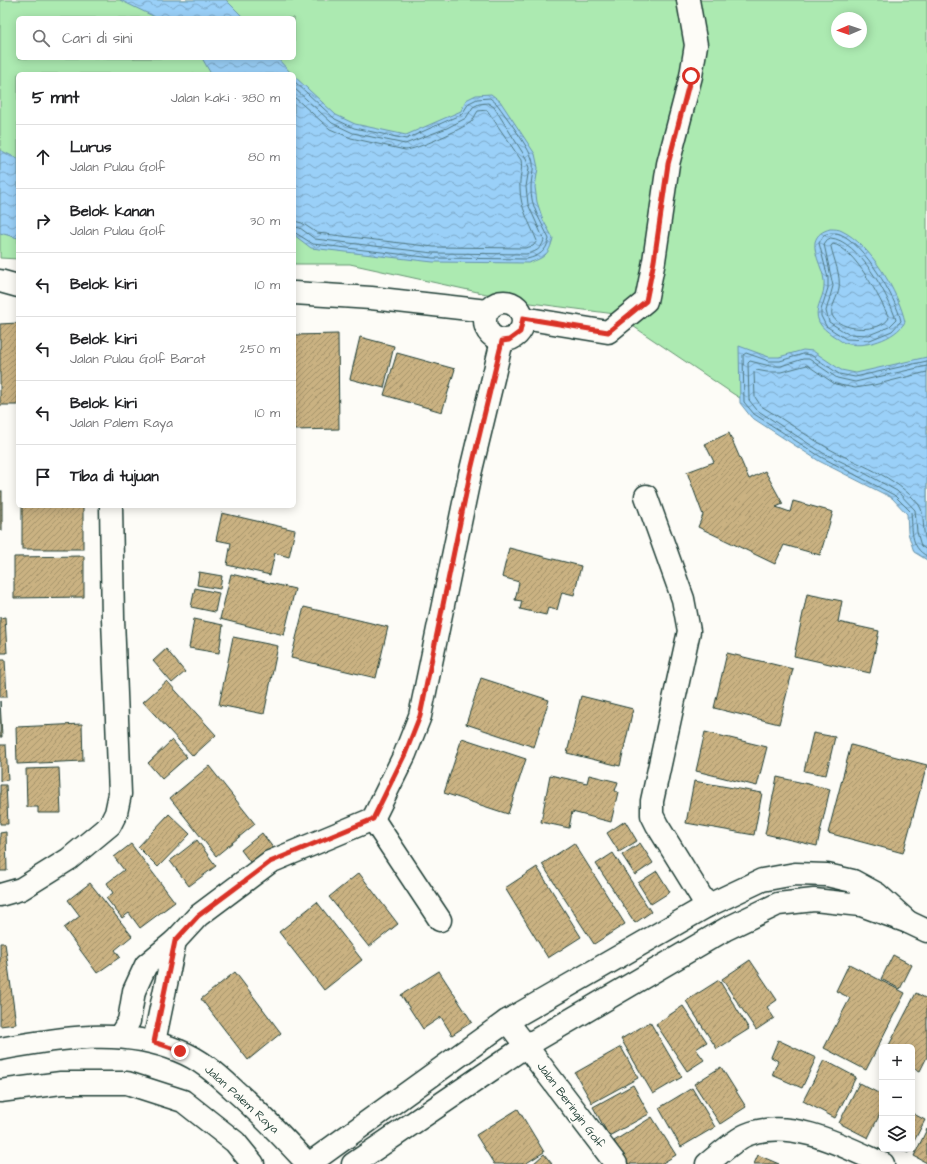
<!DOCTYPE html>
<html lang="id">
<head>
<meta charset="utf-8">
<style>
	:root { --surface:#fff; --page:#f6f6f6; --text:#202124; --muted:#757577; --line:#e0e0e0 }
	body { margin:0; font-family:"Architects Daughter",sans-serif; background:var(--page); color:var(--text) }
	.controls { position:absolute; right:12px; bottom:12px; display:grid; overflow:hidden; border-radius:6px; box-shadow:0 2px 10px #0003 }
	.controls button { width:36px; height:36px; display:grid; place-items:center; padding:0; border:0; border-bottom:1px solid var(--line); background:var(--surface); color:var(--text); font:20px sans-serif }
	.compass { position:absolute; left:831px; top:12px; width:36px; height:36px; border-radius:50%; background:var(--surface); box-shadow:0 2px 10px #0003; rotate:268deg }
	.stop { position:absolute; width:12px; height:12px; margin:-9px; border:3px solid #d93025; border-radius:50%; background:#fff }
	.stop.end { background:#d93025; border-color:#fff; box-shadow:0 1px 4px #0008 }
	.list { margin:0; padding:0; list-style:none }
	h2 { display:flex; justify-content:space-between; align-items:center; height:52px; margin:0; padding:0 16px; font-size:17px }
	h2 small { font-size:13px; font-weight:400; color:var(--muted) }
	.list li { display:grid; grid-template-columns:26px 1fr auto; gap:12px; align-items:center; box-sizing:border-box; height:64px; padding:0 16px; border-top:1px solid var(--line) }
	.list b { display:block; font-size:15px; white-space:nowrap }
	.list p { margin:0; font-size:13px; white-space:nowrap; color:var(--muted) }
	.list em { font-size:13px; font-style:normal; color:var(--muted) }
	.icon { flex:none; width:22px; height:22px; fill:none; stroke:currentColor; stroke-width:2; stroke-linecap:round; stroke-linejoin:round }
	.map { position:relative; flex:none; width:927px; height:1164px; overflow:hidden }
	.search { position:absolute; background:var(--surface); box-shadow:0 2px 10px #0003; left:16px; top:16px; width:280px; height:44px; display:flex; align-items:center; gap:10px; box-sizing:border-box; padding:0 14px; border-radius:6px; color:var(--muted); font-size:15px }
	.panel { position:absolute; background:var(--surface); box-shadow:0 2px 10px #0003; left:16px; top:72px; width:280px; height:436px; border-radius:6px }
	.map>svg:first-child { display:block }
	.green { fill:#aceab1; stroke:#669472; fill-rule:evenodd }
	.water { fill:url(#water-waves); stroke:#6995aa }
	.lines { fill:none; stroke-linecap:round; stroke-linejoin:round }
	.shore { stroke:#507882; stroke-width:1 }
	.building { fill:url(#building-hatch); stroke:#1f3d34 }
	.minor-casing { stroke:#1f3d34; stroke-width:25 }
	.minor { stroke:#fdfcf7; stroke-width:22 }
	.route { stroke:#d93025; stroke-width:5 }
	.labels { text-anchor:middle; stroke-width:3; stroke-linejoin:round; paint-order:stroke }
	.street-label { font-size:12px; fill:#1f3d34; stroke:#fdfcf7 }
</style>
</head>
<body>
<div class="map">
<svg width="927" height="1164" viewBox="0 0 927 1164">
	<defs>
		<pattern id="water-waves" width="16" height="10" patternUnits="userSpaceOnUse"><rect width="16" height="10" fill="#9ad0f8"/><path d="M0 5q4-4 8 0t8 0" fill="none" stroke="#7daaca"/></pattern>
		<pattern id="building-hatch" width="6" height="6" patternUnits="userSpaceOnUse"><rect width="6" height="6" fill="#cab282"/><path d="M-1 1l2-2M0 6l6-6M5 7l2-2" fill="none" stroke="#a3926b"/></pattern>
	</defs>
	<rect width="100%" height="100%" fill="#fdfcf7"/>
	<filter id="ink" filterUnits="userSpaceOnUse"><feTurbulence type="fractalNoise" baseFrequency=".025" numOctaves="2"/><feDisplacementMap in="SourceGraphic" scale="8" xChannelSelector="R" yChannelSelector="G"/><feConvolveMatrix kernelMatrix="1 2 1 2 8 2 1 2 1" color-interpolation-filters="sRGB"/></filter>
	<g filter="url(#ink)">
		<path class="green" d="M0,0H927V532L888,493L732,393L615,314L523,302L350,264H294V74H18V259L0,258ZM18,18H294V58H18ZM837,18H861V42H837Z"/>
		<g class="water">
			<path d="M120,0H226L244,18H157Z"/>
			<path d="M202,58H277L292,74H211Z"/>
			<path d="M294,76L336,115L355,124L406,135L461,111L466,100L476,95L491,94L500,101L535,154L538,168L535,187L537,202L543,220L553,238C549,255 544,258 528,263L433,262L311,248L294,235Z"/>
			<path d="M0,150L18,159V238L0,233Z"/>
			<path d="M830,229C834,229 839,229 842,231C870,244 899,293 905,322C895,339 864,349 845,343C841,342 836,337 832,335C827,331 822,328 819,322C813,309 823,300 824,287C826,272 813,257 815,242C817,234 823,231 830,229Z"/>
			<path d="M739,346L769,357H779L803,350L813,351L841,370L856,373L927,357V560L914,552L908,533L907,514L892,498L819,461L751,417L740,403Z"/>
		</g>
		<g class="lines">
			<g class="shore">
				<path d="M294,81L335,119L354,128L406,139L462,114L469,103L477,99L490,98L497,104C507,118 525,142 531,156C536,167 531,176 531,187C530,207 542,222 549,239C546,252 539,256 527,259L433,258L313,244L294,232"/>
				<path d="M294,88L332,123L353,133L405,144L447,128L466,118L473,107L479,104L488,103L494,107L526,158L529,168L526,187L528,204L544,240C541,250 535,252 526,254L433,253L315,239L300,228L294,227"/>
				<path d="M294,97L330,129L351,138L405,150C416,150 462,129 471,122C474,119 475,115 478,111L487,110L521,160C523,170 519,178 520,188C520,208 530,223 537,241L533,246L525,248L434,247L317,233L302,223L294,221"/>
				<path d="M831,233C834,233 838,233 840,234C863,243 896,297 901,321L892,331L870,340L846,339L826,326L821,316V310L828,288V278L819,243L824,235Z"/>
				<path d="M831,238C858,240 889,296 896,320L889,327L869,335L848,334L829,322L826,311L833,286L824,244L827,240Z"/>
				<path d="M833,244C854,247 881,300 889,318C881,333 839,332 832,315C830,308 838,296 839,289C841,275 834,260 831,247Z"/>
				<path d="M927,361L855,377L839,374L811,355L803,354L780,361H769L746,353L743,355L744,402L754,414L821,457L894,495L911,512C913,528 909,547 927,556"/>
				<path d="M927,366L855,382L837,378L809,359H803L781,366H770L750,361L748,363L749,400L757,410L823,453L857,469L897,491L915,510L917,532L921,546L927,550"/>
				<path d="M927,372L874,385L855,388L835,384L807,365L781,372H767L756,370L754,372L755,397L761,406C783,419 804,434 826,447C857,465 896,475 919,505C926,515 921,531 927,543"/>
			</g>
		</g>
		<g class="building">
			<path d="M18,323V405H0V324Z"/>
			<path d="M338,334L339,429L294,430V335Z"/>
			<path d="M360,337L394,346L384,388L350,379Z"/>
			<path d="M397,353L455,369L442,412L384,395Z"/>
			<path d="M729,433L749,479L765,471L783,504L776,507L790,512L793,501L833,512L820,555L784,545L775,564L698,527L703,515L687,472L714,462L705,444Z"/>
			<rect x="0" y="491" width="2" height="39"/>
			<rect x="22" y="506" width="61" height="43"/>
			<path d="M222,513L295,530L289,557L275,553L270,575L227,565L231,543L216,540Z"/>
			<path d="M509,548L581,566L574,595L562,592L557,610L548,608L546,615L520,609L522,601L515,600L519,582L502,577Z"/>
			<path d="M84,556V597L14,598V557Z"/>
			<path d="M199,572L222,576L220,589L197,585Z"/>
			<path d="M231,574L295,589L284,635L220,619Z"/>
			<path d="M195,588L219,593L215,612L191,607Z"/>
			<path d="M807,594L842,601L838,622L879,631L870,673L794,656Z"/>
			<path d="M304,607L388,627L376,678L291,658Z"/>
			<path d="M5,617L7,653H0V618Z"/>
			<path d="M194,619L223,625L219,653L189,648Z"/>
			<path d="M233,637L278,646L264,714L219,705Z"/>
			<path d="M166,649L185,672L172,683L153,661Z"/>
			<path d="M727,653L793,669L779,724L714,708Z"/>
			<path d="M0,660H5L7,697H0Z"/>
			<path d="M481,678L549,700L534,747L466,724Z"/>
			<path d="M167,681L216,735L193,756L143,702Z"/>
			<path d="M581,696L633,709L620,766L567,753Z"/>
			<path d="M0,701L2,737H0Z"/>
			<path d="M82,724L83,761L17,764L16,727Z"/>
			<path d="M705,732L767,747L757,786L696,771Z"/>
			<path d="M813,733L835,737L826,775L804,771Z"/>
			<path d="M462,738L526,759L508,814L444,793Z"/>
			<path d="M172,740L187,757L162,779L148,763Z"/>
			<path d="M0,745H6L8,780L0,781Z"/>
			<path d="M851,745L927,765L903,853L828,833Z"/>
			<path d="M209,766L255,824L216,856L170,798Z"/>
			<path d="M59,768L61,813H38V807H27L26,769Z"/>
			<path d="M550,775L587,783L589,775L618,782L615,791L618,792L611,822L572,812L569,828L541,822Z"/>
			<path d="M777,777L830,789L817,846L765,834Z"/>
			<path d="M694,781L762,793L754,835L686,823Z"/>
			<path d="M0,785H6L8,824H0Z"/>
			<path d="M169,814L190,834L158,867L138,847Z"/>
			<path d="M625,821L637,841L619,852L607,833Z"/>
			<path d="M6,832L7,871H0V833Z"/>
			<path d="M262,833L274,849L253,866L241,850Z"/>
			<path d="M197,840L216,866L189,886L170,861Z"/>
			<path d="M574,843L625,924L594,944L542,864Z"/>
			<path d="M640,843L653,863L635,875L622,855Z"/>
			<path d="M131,844L175,902L140,928L129,913L122,918L106,898L113,893L107,883L124,870L114,857Z"/>
			<path d="M613,853L651,912L635,923L596,864Z"/>
			<path d="M537,867L581,937L548,958L505,888Z"/>
			<path d="M657,871L670,892L651,904L638,883Z"/>
			<path d="M359,873L398,924L369,947L329,897Z"/>
			<path d="M90,883L132,936L115,950L120,957L97,973L64,928L80,916L68,900Z"/>
			<path d="M317,902L362,960L324,990L279,932Z"/>
			<path d="M0,943H5L16,1024L0,1026Z"/>
			<path d="M893,955L912,965L900,989L881,979Z"/>
			<path d="M750,960L777,1000L767,1007L774,1018L756,1030L722,979Z"/>
			<path d="M849,964L905,993L866,1070L824,1048L850,998L836,991Z"/>
			<path d="M439,971L472,1022L452,1035L441,1017L423,1029L401,995Z"/>
			<path d="M235,972L281,1033L248,1060L201,999Z"/>
			<path d="M719,980L749,1029L717,1049L686,1001Z"/>
			<path d="M916,993L927,999V1057L920,1071L912,1067V1047H888Z"/>
			<path d="M683,1006L707,1042L696,1049L704,1060L687,1071L656,1024Z"/>
			<path d="M650,1022L682,1077L653,1094L621,1039Z"/>
			<path d="M778,1040L816,1058L802,1088L772,1075L778,1061L771,1057Z"/>
			<path d="M621,1047L638,1078L592,1103L575,1073Z"/>
			<path d="M824,1060L856,1077L835,1118L803,1101Z"/>
			<path d="M721,1067L746,1107L720,1124L694,1084Z"/>
			<path d="M859,1083L882,1095V1110L868,1138L839,1123Z"/>
			<path d="M633,1085L649,1114L609,1136L593,1107Z"/>
			<path d="M692,1088L715,1127L681,1147L659,1108Z"/>
			<path d="M518,1109L544,1152L525,1164H494L476,1135Z"/>
			<path d="M912,1113L925,1120L912,1145Z"/>
			<path d="M652,1117L676,1155L661,1164H628L614,1141Z"/>
			<path d="M927,1129V1163L914,1156Z"/>
			<path d="M900,1149H910L908,1153Z"/>
			<path d="M544,1154L552,1164H533Z"/>
			<path d="M758,1155L779,1164H754Z"/>
		</g>
		<g class="lines">
			<defs>
				<g id="minor">
					<path d="M0,281L18,286"/>
					<path d="M294,293L371,298L487,311"/>
					<circle cx="504" cy="321" r="19"/>
					<path d="M523,318L608,332L646,301L654,261L668,164L691,76L696,45L688,0"/>
					<path d="M646,496L683,599L689,631L652,801V815L657,825L707,906"/>
					<path d="M373,819L440,920"/>
					<path d="M0,895L21,889L69,859L110,825L116,813L120,794L113,619L111,506"/>
					<path d="M507,1021L616,1164"/>
					<path d="M119,1037L129,1021L134,991L146,965L175,941L198,916L270,862L373,819L405,754L420,716L470,474L502,341"/>
					<path d="M154,1042L175,941"/>
					<path d="M0,1049C58,1038 123,1027 179,1051C200,1059 217,1074 233,1089C260,1113 284,1138 308,1164"/>
					<path d="M0,1091L61,1083H127L183,1101L235,1142L253,1164"/>
					<path d="M309,1164L507,1021L707,906L762,880L795,874L827,875L853,881L877,894L908,922"/>
					<path d="M353,1164L526,1046L726,929L778,904L814,900L861,905L908,922L927,931"/>
					<path d="M707,1164C717,1156 736,1139 746,1135C790,1117 844,1146 883,1164"/>
				</g>
			</defs>
			<use href="#minor" class="minor-casing"/>
			<use href="#minor" class="minor"/>
		</g>
	</g>
	<g class="lines" filter="url(#ink)">
		<path class="route" d="M180,1051L154,1042L175,941L198,916L270,862L373,819L405,754L420,716L470,474L502,341L509,340L520,332L523,318L608,332L646,301L654,261L668,164L691,76"/>
	</g>
	<g class="labels">
		<g class="street-label">
			<text transform="translate(242 1099) rotate(42)" y="4">Jalan Palem Raya</text>
			<text transform="translate(571 1105) rotate(53)" y="4">Jalan Beringin Golf</text>
		</g>
	</g>
</svg>
<div class="controls">
<button>+</button>
<button>−</button>
<button><svg class="icon" aria-label="layers" viewBox="0 0 24 24"><path d="M12 4l9 5-9 5-9-5zM3 14l9 5 9-5"/></svg></button>
</div>
<svg class="compass" viewBox="-18 -18 36 36"><path d="M0-13l5 13h-10z" fill="#e53935"/><path d="M0 13l5-13h-10z" fill="#757577"/></svg>
<div class="stop" style="left:691px;top:76px"></div>
<div class="stop end" style="left:180px;top:1051px"></div>
<div class="search"><svg class="icon" aria-label="search" viewBox="0 0 24 24"><circle cx="10" cy="10" r="6"/><path d="M15 15l6 6"/></svg>Cari di sini</div>
<section class="panel">
<h2>5 mnt<small>Jalan kaki · 380 m</small></h2>
<ul class="list">
<li><svg class="icon" aria-label="ahead" viewBox="0 0 24 24"><path d="M12 20V5M6 11l6-6 6 6"/></svg><div><b>Lurus</b><p>Jalan Pulau Golf</p></div><em>80 m</em></li>
<li><svg class="icon" aria-label="right" viewBox="0 0 24 24"><path d="M7 20v-9h11M14 6l5 5-5 5"/></svg><div><b>Belok kanan</b><p>Jalan Pulau Golf</p></div><em>30 m</em></li>
<li><svg class="icon" aria-label="left" viewBox="0 0 24 24"><path d="M17 20v-9H6M10 6l-5 5 5 5"/></svg><div><b>Belok kiri</b></div><em>10 m</em></li>
<li><svg class="icon" aria-label="left" viewBox="0 0 24 24"><path d="M17 20v-9H6M10 6l-5 5 5 5"/></svg><div><b>Belok kiri</b><p>Jalan Pulau Golf Barat</p></div><em>250 m</em></li>
<li><svg class="icon" aria-label="left" viewBox="0 0 24 24"><path d="M17 20v-9H6M10 6l-5 5 5 5"/></svg><div><b>Belok kiri</b><p>Jalan Palem Raya</p></div><em>10 m</em></li>
<li><svg class="icon" aria-label="arrive" viewBox="0 0 24 24"><path d="M6 21V4h12l-3 4 3 4H6"/></svg><div><b>Tiba di tujuan</b></div></li>
</ul>
</section>
</div>
</body>
</html>
